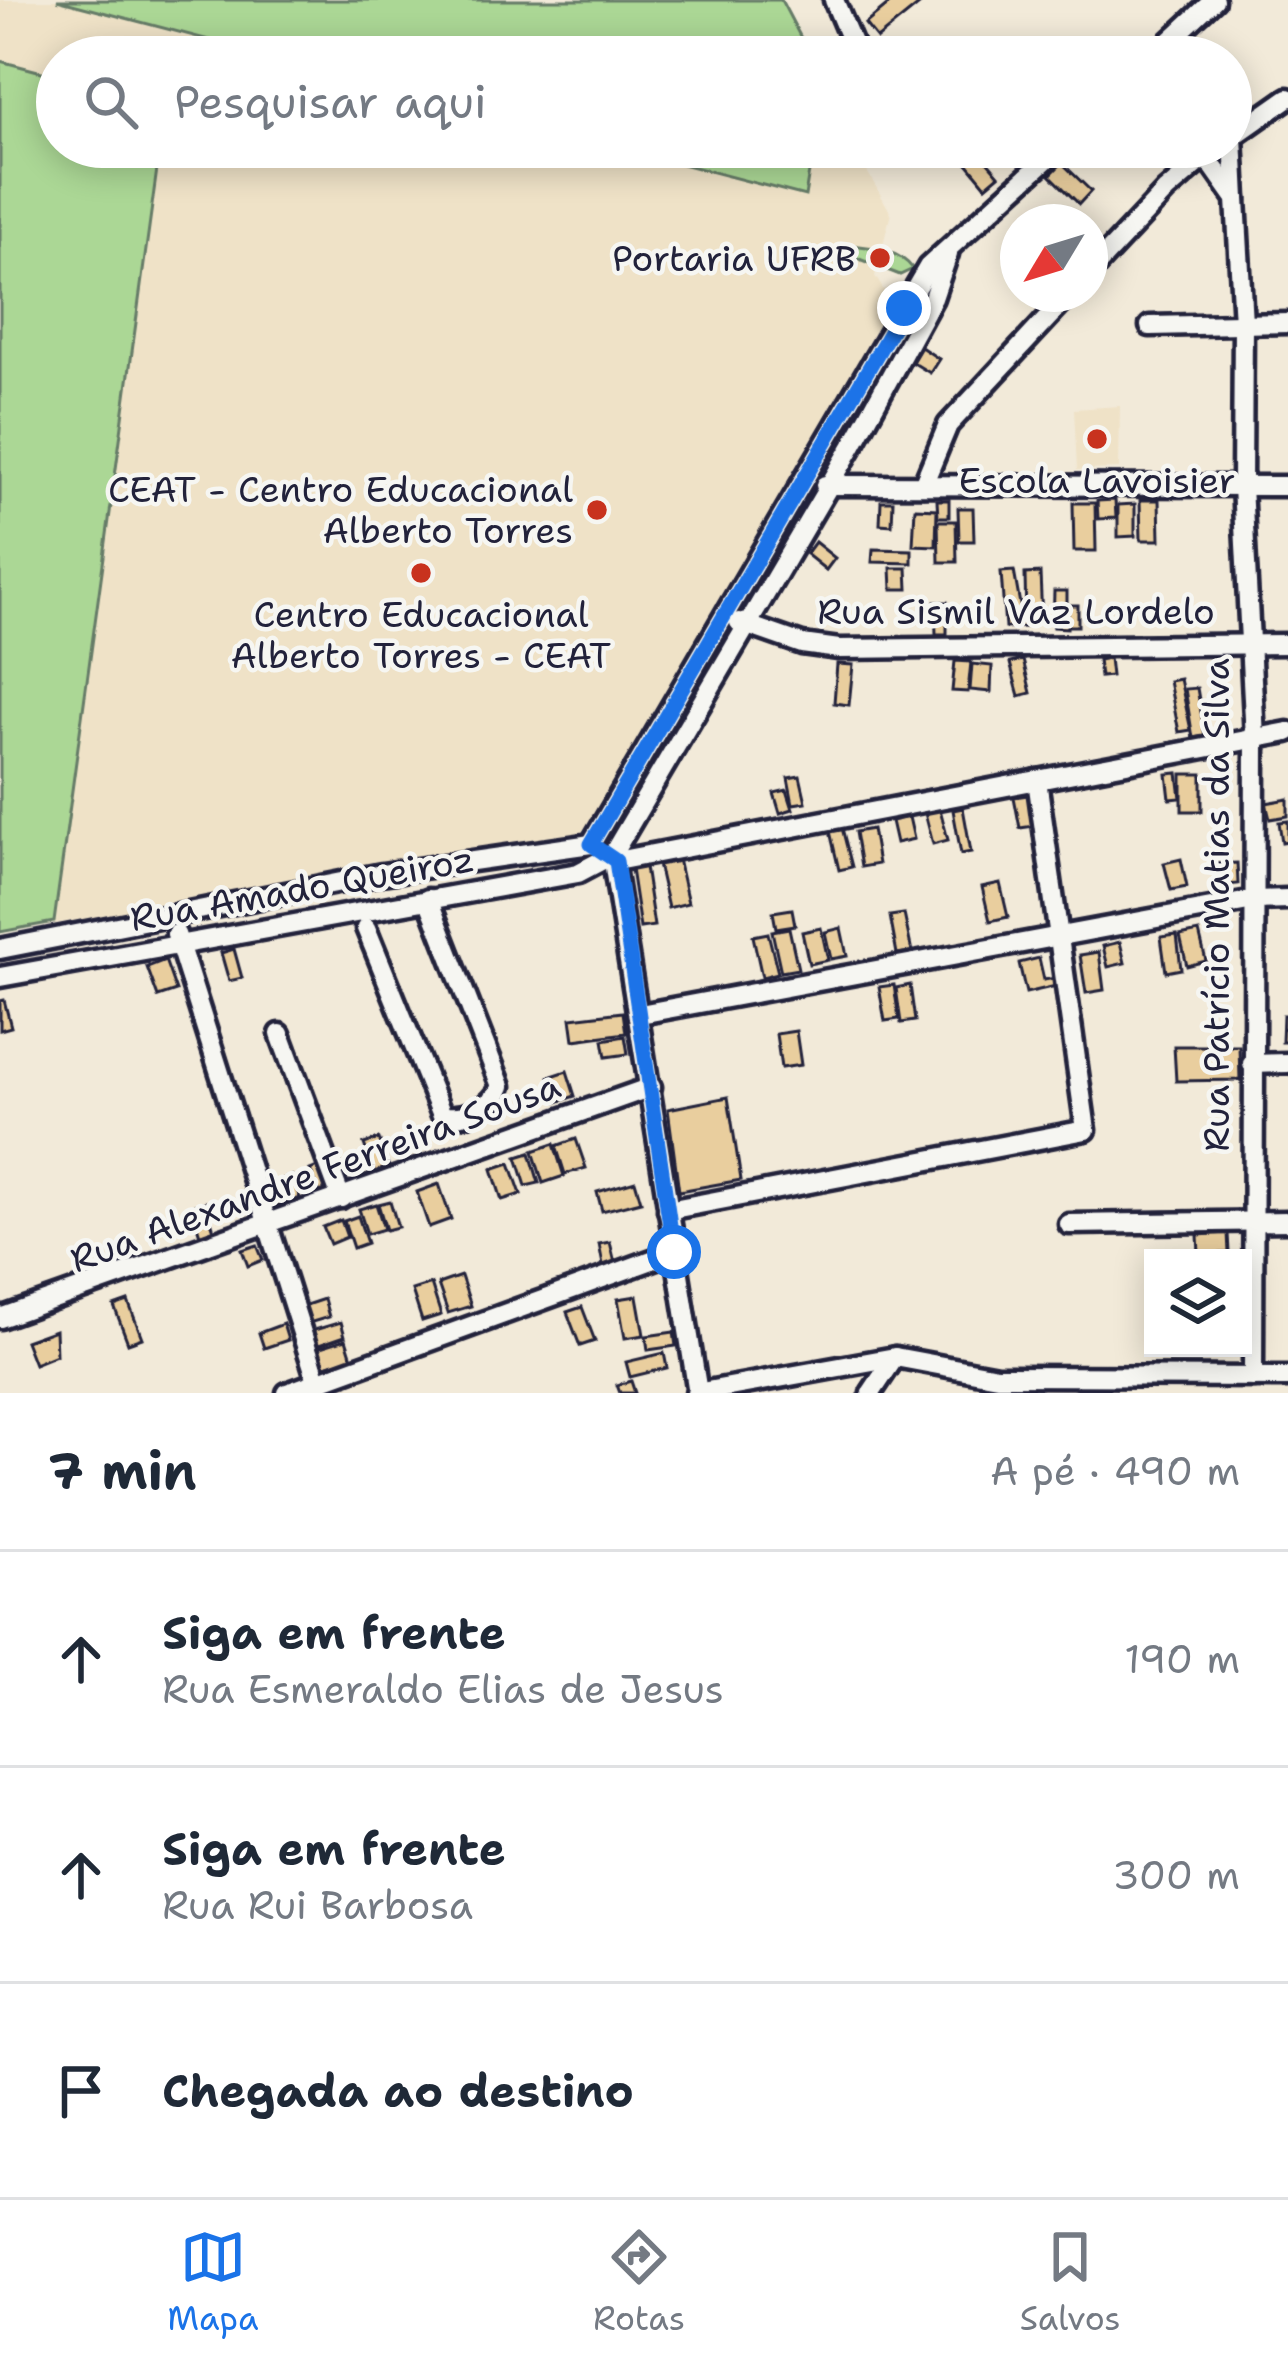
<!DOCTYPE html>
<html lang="pt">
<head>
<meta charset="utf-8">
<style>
	:root { --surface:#fff; --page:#f6f6f7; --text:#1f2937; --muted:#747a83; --line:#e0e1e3; --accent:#1a73e8 }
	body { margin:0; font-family:"Shantell Sans",sans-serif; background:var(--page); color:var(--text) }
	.controls { position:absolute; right:36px; bottom:36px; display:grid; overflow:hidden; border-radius:0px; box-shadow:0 6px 30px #0003 }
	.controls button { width:108px; height:108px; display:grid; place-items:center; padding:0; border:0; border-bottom:3px solid var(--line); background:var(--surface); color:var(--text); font:60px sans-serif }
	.compass { position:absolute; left:1000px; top:204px; width:108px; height:108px; border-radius:50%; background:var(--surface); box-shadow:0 6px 30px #0003; rotate:232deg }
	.stop { position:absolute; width:36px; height:36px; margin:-27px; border:9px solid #1a73e8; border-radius:50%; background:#fff }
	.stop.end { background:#1a73e8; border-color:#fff; box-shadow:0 3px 12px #0008 }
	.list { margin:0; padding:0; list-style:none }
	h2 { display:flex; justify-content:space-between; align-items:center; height:156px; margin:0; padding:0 48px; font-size:51px }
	h2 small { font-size:39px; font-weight:400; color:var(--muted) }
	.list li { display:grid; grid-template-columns:78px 1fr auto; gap:36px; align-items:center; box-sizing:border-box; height:216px; padding:0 48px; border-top:3px solid var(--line) }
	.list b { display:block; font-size:45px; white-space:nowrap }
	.list p { margin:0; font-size:39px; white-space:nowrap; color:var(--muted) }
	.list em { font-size:39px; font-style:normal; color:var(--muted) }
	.icon { flex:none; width:66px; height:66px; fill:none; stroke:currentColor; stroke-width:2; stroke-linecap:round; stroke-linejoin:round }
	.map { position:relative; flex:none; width:1288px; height:1393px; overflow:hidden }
	.search { position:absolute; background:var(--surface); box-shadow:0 6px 30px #0003; left:36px; right:36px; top:36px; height:132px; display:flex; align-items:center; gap:30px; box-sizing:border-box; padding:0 42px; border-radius:66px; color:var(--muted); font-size:45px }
	.sheet { height:804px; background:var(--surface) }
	nav { display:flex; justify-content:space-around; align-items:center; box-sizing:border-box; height:168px; border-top:3px solid var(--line); background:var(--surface); font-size:33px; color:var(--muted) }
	nav a { display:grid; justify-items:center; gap:6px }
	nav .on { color:var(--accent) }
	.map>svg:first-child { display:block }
	.built { fill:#efe2c7 }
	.green { fill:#abd795; stroke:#667c68; stroke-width:3 }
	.building { fill:#e9ce9e; stroke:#22223b; stroke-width:3 }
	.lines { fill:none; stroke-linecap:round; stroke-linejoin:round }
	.minor-casing { stroke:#22223b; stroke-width:27 }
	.minor { stroke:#f6f6f2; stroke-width:18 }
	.route { stroke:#1a73e8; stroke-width:15 }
	.poi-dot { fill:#c8321e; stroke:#f6f6f2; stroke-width:4.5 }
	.labels { text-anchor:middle; stroke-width:9; stroke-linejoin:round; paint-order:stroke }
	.poi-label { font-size:36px; fill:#22223b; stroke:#f6f6f2; text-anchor:end }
	.street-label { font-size:36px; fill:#22223b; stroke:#f6f6f2 }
</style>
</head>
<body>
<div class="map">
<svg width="1288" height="1393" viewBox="0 0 1288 1393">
	<rect width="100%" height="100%" fill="#f2ead9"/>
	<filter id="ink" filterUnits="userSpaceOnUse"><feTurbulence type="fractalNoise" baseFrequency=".00833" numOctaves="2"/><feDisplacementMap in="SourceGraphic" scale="24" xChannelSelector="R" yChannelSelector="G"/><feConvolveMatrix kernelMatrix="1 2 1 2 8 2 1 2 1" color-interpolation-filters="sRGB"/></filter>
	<g filter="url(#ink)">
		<g class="built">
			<path d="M0,0H768L801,57H57V147H853L891,213L875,276L891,302L589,843L0,932Z"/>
			<path d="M1120,406L1119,469L1077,470L1074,409Z"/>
		</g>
		<g class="green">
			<path d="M57,0H781L811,57H274Z"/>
			<path d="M0,61L57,76V147H160L54,922L0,932Z"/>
			<path d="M617,147H813L805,196Z"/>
			<path d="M851,245C872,247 900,250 913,269L900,275L849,255L846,247Z"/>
		</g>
		<g class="building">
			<path d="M894,0L924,1L877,39L865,24Z"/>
			<path d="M980,153L999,175L986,186L967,163Z"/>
			<path d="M1062,163L1091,191L1079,204L1050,175Z"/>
			<path d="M882,250L888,260L878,266L871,256Z"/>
			<path d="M921,347L939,359L930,373L912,362Z"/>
			<path d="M937,500H949V517H938Z"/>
			<path d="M1115,500L1116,518L1098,519L1097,501Z"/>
			<path d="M1140,500H1159L1160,540H1141Z"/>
			<path d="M881,501H893L892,525L880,524Z"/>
			<path d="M1073,503H1095L1096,551H1074Z"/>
			<path d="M1135,504V536L1118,537V505Z"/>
			<path d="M915,508L937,509L936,546L913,545Z"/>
			<path d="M958,508H973L974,541H959Z"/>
			<path d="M938,521H956L957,562H939Z"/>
			<path d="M815,542L835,558L826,570L806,554Z"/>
			<path d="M873,549L912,550V563L872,562Z"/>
			<path d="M891,568H907L908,589H892Z"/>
			<path d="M1014,571L1024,627L1005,628L1001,572Z"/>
			<path d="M1040,573L1042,621H1026L1025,574Z"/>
			<path d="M1054,591H1067V628L1053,627Z"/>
			<path d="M935,602H947V634H936Z"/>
			<rect x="1068" y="605" width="10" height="21"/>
			<path d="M1109,658L1111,676L1100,677L1098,660Z"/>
			<path d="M1023,660L1031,693L1019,696L1010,663Z"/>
			<path d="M955,661L971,662L968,692L952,691Z"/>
			<path d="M837,664L853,665L849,705L834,703Z"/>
			<path d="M972,664L992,666L991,692L970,690Z"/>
			<path d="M1180,679L1191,730L1179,732L1169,681Z"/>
			<path d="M1197,688L1205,736L1193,738L1185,689Z"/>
			<path d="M1178,773L1181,798L1170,799L1167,774Z"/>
			<rect x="1182" y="774" width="20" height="37"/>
			<path d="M800,776L806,802L793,804L788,778Z"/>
			<path d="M787,790L793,809L780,813L774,793Z"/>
			<path d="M1028,795L1034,826L1020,828L1014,797Z"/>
			<path d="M1288,799V816L1270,819L1266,803Z"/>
			<path d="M963,808L971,852L961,854L953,810Z"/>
			<path d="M940,809L948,840L933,844L925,813Z"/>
			<path d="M909,817L914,839L896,843L891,821Z"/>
			<path d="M1288,821V841L1282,842L1279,822Z"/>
			<path d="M842,828L852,867L839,870L830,831Z"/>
			<path d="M872,829L878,864L861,867L855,832Z"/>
			<path d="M678,859L688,903L668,908L658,864Z"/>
			<path d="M1181,859L1187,887L1171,890L1164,863Z"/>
			<path d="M1237,863L1238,884L1216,886L1214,864Z"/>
			<path d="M645,867L654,926L640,928L631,869Z"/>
			<path d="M1000,883L1008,917L990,921L982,887Z"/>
			<path d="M792,909L795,925L776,928L773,912Z"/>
			<path d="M904,914L912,952L897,954L890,916Z"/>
			<path d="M789,928L798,969L781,972L772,931Z"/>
			<path d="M821,928L828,960L809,964L802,932Z"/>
			<path d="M841,928L847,956L831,959L825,932Z"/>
			<path d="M1199,932L1206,961L1187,966L1180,936Z"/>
			<path d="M768,933L778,973L762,977L753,936Z"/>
			<path d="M1177,935L1181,969L1166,972L1161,937Z"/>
			<path d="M1120,942L1125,963L1108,967L1103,946Z"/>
			<path d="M234,949L242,978L229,981L221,953Z"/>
			<path d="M1099,952L1104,990L1086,993L1080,955Z"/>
			<path d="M1039,958L1044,980L1055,978L1056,986L1026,993L1019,963Z"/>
			<path d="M165,960L176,991L158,997L147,967Z"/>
			<path d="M894,985L899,1019L885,1021L879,987Z"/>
			<path d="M910,985L915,1021L901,1023L896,988Z"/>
			<path d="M4,1000L11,1027L0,1030V1001Z"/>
			<path d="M623,1012L626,1033L574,1040L571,1018Z"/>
			<path d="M1283,1015H1288V1042H1282Z"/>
			<path d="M796,1031L801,1065L781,1068L776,1034Z"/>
			<path d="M625,1036L628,1054L606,1057L603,1040Z"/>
			<path d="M1174,1046H1239L1240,1080L1176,1081Z"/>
			<path d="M567,1071L575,1096L557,1102L549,1077Z"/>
			<path d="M728,1097L741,1180L679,1191L668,1109Z"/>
			<path d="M379,1139L389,1167L374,1172L364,1144Z"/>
			<path d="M576,1139L586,1168L565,1174L556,1146Z"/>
			<path d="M554,1144L564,1176L543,1183L533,1151Z"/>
			<path d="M530,1153L539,1183L526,1186L517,1157Z"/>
			<path d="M510,1163L521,1194L502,1200L492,1169Z"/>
			<path d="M320,1166L330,1189L320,1193L310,1170Z"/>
			<path d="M292,1176L300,1198L273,1207L265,1185Z"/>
			<path d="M635,1181L641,1201L602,1211L597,1192Z"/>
			<path d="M439,1184L451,1219L429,1227L417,1192Z"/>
			<path d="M390,1201L398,1227L386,1230L378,1204Z"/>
			<path d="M205,1202L214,1230L200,1235L191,1206Z"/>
			<path d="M376,1204L384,1229L367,1234L359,1209Z"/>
			<path d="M358,1216L367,1243L353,1248L344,1221Z"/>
			<path d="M341,1220L347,1237L330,1244L323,1227Z"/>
			<path d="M1228,1233L1229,1253L1199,1254L1198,1235Z"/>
			<path d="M610,1242L615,1263L603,1265L599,1244Z"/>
			<path d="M257,1245L263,1260L248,1266L242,1250Z"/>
			<path d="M461,1276L471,1306L448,1313L438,1284Z"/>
			<path d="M431,1284L441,1315L422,1321L412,1290Z"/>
			<path d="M637,1296L644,1335L625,1338L618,1299Z"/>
			<path d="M324,1299L329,1317L309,1323L303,1306Z"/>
			<path d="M128,1301L142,1338L128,1343L114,1306Z"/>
			<path d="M582,1307L595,1341L580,1346L567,1312Z"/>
			<path d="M341,1322L345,1336L316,1346L311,1331Z"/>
			<path d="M283,1324L288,1340L264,1348L259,1333Z"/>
			<path d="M55,1330L56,1355L34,1364L25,1341Z"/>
			<path d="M674,1332L676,1346L648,1350L646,1336Z"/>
			<path d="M346,1339L352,1358L323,1367L317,1348Z"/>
			<path d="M664,1353L667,1368L630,1377L626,1362Z"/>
			<path d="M631,1381L635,1393H620L617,1385Z"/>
		</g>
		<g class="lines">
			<defs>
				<g id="minor">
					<path d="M834,0L858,57"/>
					<path d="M1153,57L1214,0"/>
					<path d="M1233,137L1236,199"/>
					<path d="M1231,138L1288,98"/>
					<path d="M1205,155L1236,199L1243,323L1242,486L1255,738L1253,1377"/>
					<path d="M1090,272L1166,191L1217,147"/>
					<path d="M1150,326L1288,323"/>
					<path d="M825,485L1288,486"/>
					<path d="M923,485L948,425L1070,294"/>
					<path d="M739,622L802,644L839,649L1288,644"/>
					<path d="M591,844L928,267L1060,147"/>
					<path d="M612,855L698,1393"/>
					<path d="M616,861L1288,732"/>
					<path d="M366,928L442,1115C464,1120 493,1107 501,1086L428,899"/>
					<path d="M176,934L321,1393"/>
					<path d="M0,949L382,874L591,844"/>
					<path d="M0,977L578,873L612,855L853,445L933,298L948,254"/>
					<path d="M640,1014L1254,900L1288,899"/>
					<path d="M280,1034L341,1198"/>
					<path d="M1252,1064L1288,1063"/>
					<path d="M668,1210L1086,1130L1037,780"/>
					<path d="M1069,1224L1288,1221"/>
					<path d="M0,1318L651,1087"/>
					<path d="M287,1393L674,1252"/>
					<path d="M696,1393L895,1357L997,1376L1288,1377"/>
					<path d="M871,1393L895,1357"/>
				</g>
			</defs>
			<use href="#minor" class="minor-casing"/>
			<use href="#minor" class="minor"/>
		</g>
	</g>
	<g class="lines" filter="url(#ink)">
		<path class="route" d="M674,1252L616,861L591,844L904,308"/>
	</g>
	<g class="poi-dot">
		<circle cx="880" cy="258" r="12"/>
		<circle cx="1097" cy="439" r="12"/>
		<circle cx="597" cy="510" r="12"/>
		<circle cx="421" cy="573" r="12"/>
	</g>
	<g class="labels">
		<g class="poi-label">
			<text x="856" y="271">Portaria UFRB</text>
			<text x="1097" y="493" text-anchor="middle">Escola Lavoisier</text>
			<text x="573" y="502">CEAT - Centro Educacional<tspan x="573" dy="41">Alberto Torres</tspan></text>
			<text x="421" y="627" text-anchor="middle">Centro Educacional<tspan x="421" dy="41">Alberto Torres - CEAT</tspan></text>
		</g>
		<g class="street-label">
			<text x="1016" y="624">Rua Sismil Vaz Lordelo</text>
			<text transform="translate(302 888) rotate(-10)" y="13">Rua Amado Queiroz</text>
			<text transform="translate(1216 905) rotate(-90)" y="13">Rua Patrício Matias da Silva</text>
			<text transform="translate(315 1172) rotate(-20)" y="13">Rua Alexandre Ferreira Sousa</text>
		</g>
	</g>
</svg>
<div class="controls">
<button><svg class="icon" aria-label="layers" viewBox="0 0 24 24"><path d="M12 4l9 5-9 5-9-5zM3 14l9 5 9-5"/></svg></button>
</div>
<svg class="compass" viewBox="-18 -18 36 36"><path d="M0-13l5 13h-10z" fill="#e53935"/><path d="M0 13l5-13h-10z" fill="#747a83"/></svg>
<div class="stop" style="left:674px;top:1252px"></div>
<div class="stop end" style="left:904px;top:308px"></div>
<div class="search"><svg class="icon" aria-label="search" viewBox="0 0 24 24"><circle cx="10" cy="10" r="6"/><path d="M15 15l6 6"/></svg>Pesquisar aqui</div>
</div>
<section class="sheet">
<h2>7 min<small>A pé · 490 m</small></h2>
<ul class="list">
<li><svg class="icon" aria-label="ahead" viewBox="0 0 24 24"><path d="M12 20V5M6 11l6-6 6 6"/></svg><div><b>Siga em frente</b><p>Rua Esmeraldo Elias de Jesus</p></div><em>190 m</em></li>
<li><svg class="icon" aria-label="ahead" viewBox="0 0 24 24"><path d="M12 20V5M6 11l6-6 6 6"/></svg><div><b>Siga em frente</b><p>Rua Rui Barbosa</p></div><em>300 m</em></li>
<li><svg class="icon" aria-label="arrive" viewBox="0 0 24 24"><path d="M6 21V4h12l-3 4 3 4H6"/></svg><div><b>Chegada ao destino</b></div></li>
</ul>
</section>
<nav>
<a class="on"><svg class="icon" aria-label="map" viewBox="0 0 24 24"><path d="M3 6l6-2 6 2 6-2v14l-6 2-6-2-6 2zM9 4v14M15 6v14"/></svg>Mapa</a>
<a><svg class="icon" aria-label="directions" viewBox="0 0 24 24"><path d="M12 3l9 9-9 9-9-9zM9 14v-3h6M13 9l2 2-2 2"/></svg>Rotas</a>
<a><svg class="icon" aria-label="saved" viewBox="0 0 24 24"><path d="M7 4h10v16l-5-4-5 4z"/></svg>Salvos</a>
</nav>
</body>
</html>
